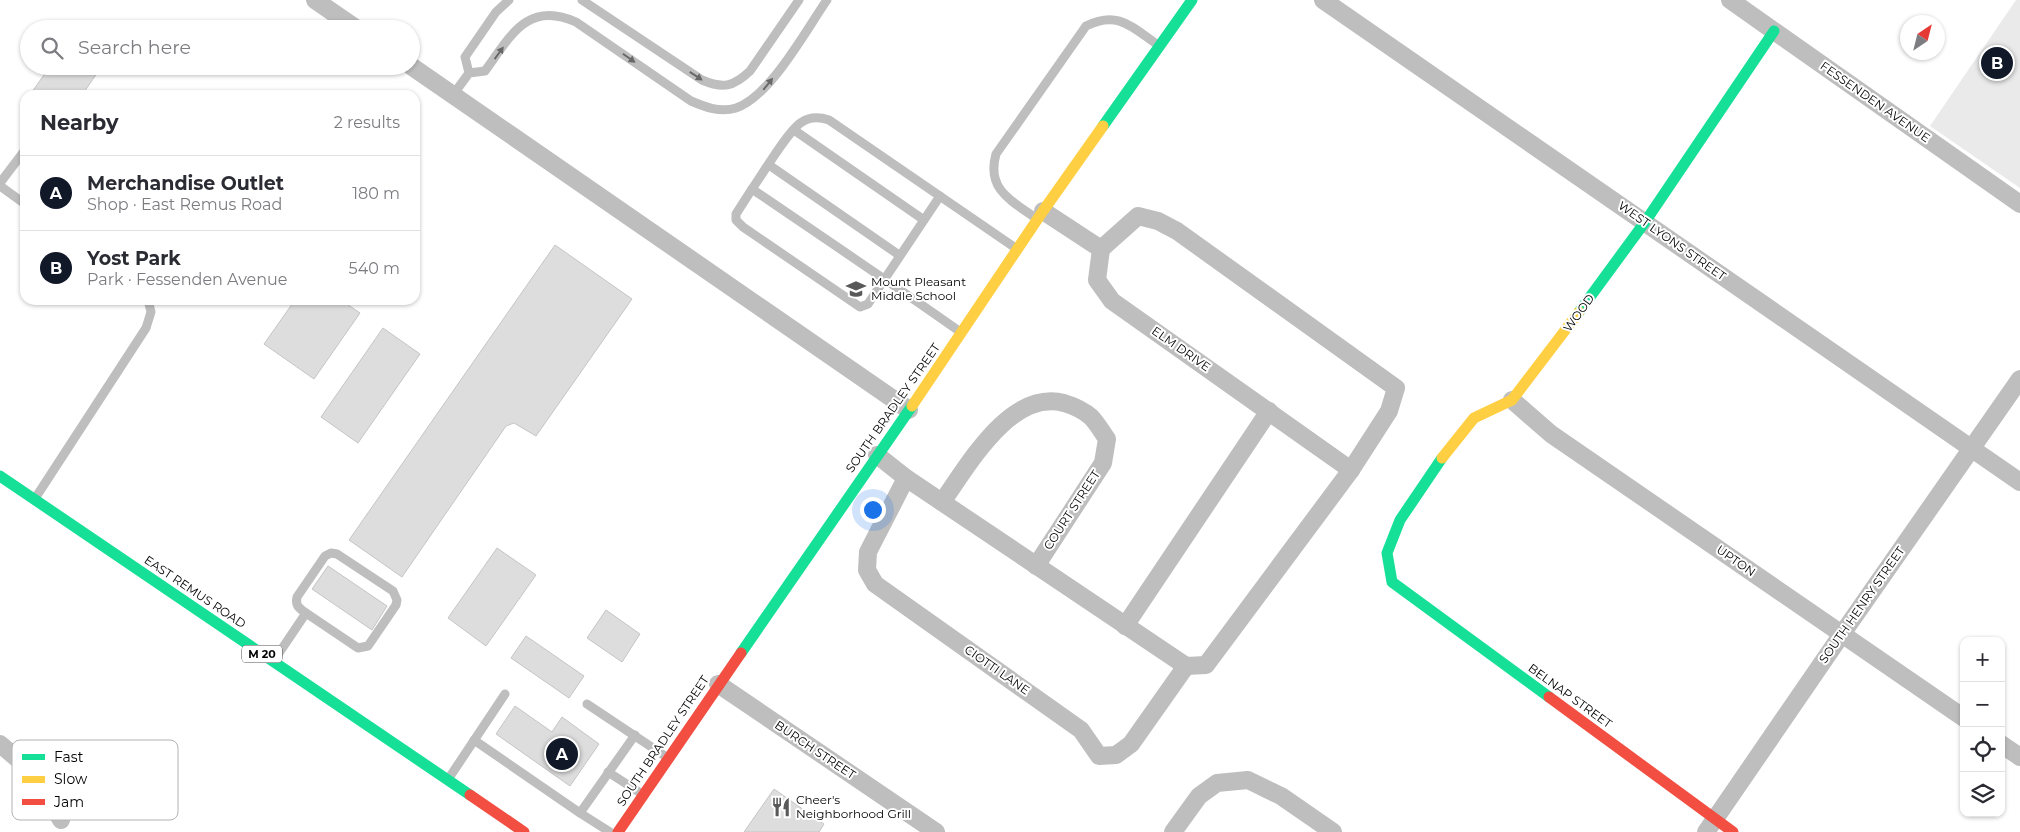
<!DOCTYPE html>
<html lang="en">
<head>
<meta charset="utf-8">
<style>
	:root { --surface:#fff; --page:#f7f7f7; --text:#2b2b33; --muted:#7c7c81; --line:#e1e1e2; --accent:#111827 }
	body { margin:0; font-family:Montserrat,sans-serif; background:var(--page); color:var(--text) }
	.controls { position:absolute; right:15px; bottom:15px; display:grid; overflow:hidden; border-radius:10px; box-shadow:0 1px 4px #0004 }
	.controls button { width:45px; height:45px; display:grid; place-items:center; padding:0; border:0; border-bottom:1px solid var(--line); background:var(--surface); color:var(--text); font:25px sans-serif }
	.compass { position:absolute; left:1900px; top:15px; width:45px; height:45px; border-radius:50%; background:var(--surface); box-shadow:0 1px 4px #0004; rotate:35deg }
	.you { position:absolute; left:872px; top:509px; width:18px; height:18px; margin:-12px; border:4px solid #fff; border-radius:50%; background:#1a73e8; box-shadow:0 0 0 8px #1a73e833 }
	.badge { display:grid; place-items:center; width:32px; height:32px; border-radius:50%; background:var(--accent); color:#fff; font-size:16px; font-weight:700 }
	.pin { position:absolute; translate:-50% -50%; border:2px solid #fff; box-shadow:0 1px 5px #0006 }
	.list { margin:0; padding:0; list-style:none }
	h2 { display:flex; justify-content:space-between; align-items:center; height:65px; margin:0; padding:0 20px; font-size:21px }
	h2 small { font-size:16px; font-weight:400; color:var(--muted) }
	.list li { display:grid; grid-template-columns:32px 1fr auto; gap:15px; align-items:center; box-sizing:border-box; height:75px; padding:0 20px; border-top:1px solid var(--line) }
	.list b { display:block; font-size:19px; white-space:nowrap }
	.list p { margin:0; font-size:16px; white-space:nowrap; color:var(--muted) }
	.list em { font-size:16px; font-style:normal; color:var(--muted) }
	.icon { flex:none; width:28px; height:28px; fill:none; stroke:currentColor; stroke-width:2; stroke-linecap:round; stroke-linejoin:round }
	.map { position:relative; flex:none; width:2020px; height:832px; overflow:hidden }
	.search { position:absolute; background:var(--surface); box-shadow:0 1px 4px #0004; left:20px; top:20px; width:400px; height:55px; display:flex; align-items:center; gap:12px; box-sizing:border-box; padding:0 18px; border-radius:28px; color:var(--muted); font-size:19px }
	.panel { position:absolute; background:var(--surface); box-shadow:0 1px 4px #0004; left:20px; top:90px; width:400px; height:215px; border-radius:15px }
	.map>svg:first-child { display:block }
	.green { fill:#eaeaea }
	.building { fill:#ddd; stroke:#c5c5c5 }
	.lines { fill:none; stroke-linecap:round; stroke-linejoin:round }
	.lane { stroke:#bebebe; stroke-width:9 }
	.street { stroke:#bebebe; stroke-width:18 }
	.fast { stroke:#16e098; stroke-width:11 }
	.slow { stroke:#ffcf43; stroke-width:11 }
	.jam { stroke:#f24e42; stroke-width:11 }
	.oneway { fill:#686868 }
	.labels { text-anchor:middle; stroke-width:4; stroke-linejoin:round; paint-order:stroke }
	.shield { fill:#fff; stroke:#4c4c4c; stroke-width:1 }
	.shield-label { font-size:11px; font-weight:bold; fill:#000 }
	.street-label { font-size:12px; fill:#000; stroke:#fff }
	.poi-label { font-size:12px; fill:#000; stroke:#fff; text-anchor:start }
	.key { fill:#fff; stroke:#b2b2b2; stroke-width:1 }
	.key-label { font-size:14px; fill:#000 }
</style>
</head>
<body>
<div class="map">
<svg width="2020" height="832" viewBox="0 0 2020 832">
	<rect width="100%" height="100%" fill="#fff"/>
	<path class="green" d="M2016,0H2020V188L1930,126Z"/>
	<g class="building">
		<path d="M50,66H102L82,95H30Z"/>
		<path d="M555,245L632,299L536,436L514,423L506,426L402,577L349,540Z"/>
		<path d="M295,300H341L360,313L314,379L264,344Z"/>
		<path d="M383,328L420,354L358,443L321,417Z"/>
		<path d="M497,548L536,575L486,646L448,618Z"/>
		<path d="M328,566L387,606L372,630L312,589Z"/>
		<path d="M606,610L640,634L622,662L587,638Z"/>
		<path d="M526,636L584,676L569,698L511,658Z"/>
		<path d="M515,706L552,732L562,717L599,744L570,786L496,734Z"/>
		<path d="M774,789L824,824L819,832H744Z"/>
	</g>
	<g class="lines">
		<g class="lane">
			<path d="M582,0L702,80C723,89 733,87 750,71L799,0"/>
			<path d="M469,73L465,57L496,12L509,0"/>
			<path d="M453,95L469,73L485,71C510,37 527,0 576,22L691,101C705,107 720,113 736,108C770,97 806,30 827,0"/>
			<path d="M794,130L924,220"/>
			<path d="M769,165L899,255"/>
			<path d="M0,183L25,150"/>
			<path d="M0,186L25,204"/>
			<path d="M752,189C762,175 789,129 802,122C811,116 820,117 829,120L1017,249"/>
			<path d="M940,196L868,304L860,307L743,227L736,220V214L752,189C821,236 891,283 959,331"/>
			<path d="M1037,219C1012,201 986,190 996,154L1086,26C1118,10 1132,27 1158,45"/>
			<path d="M36,497L146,328L151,312L148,300"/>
			<path d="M275,659L306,613C299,608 295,606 297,597L325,556L331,553L337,554L393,591L397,600L396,605L368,646L358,648L306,613"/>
			<path d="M587,704L668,758"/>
			<path d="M474,740L580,813L635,735"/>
			<path d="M608,772L642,794"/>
			<path d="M449,778L505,694"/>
			<path d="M580,813L610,832"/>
		</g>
		<g class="street">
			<path d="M315,0L357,29"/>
			<path d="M1323,0L2020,482"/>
			<path d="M1730,0L2020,204"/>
			<path d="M411,66L909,410"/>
			<path d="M1043,211L1101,249L1097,280L1112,301L1351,470"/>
			<path d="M1512,400L1551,434L1964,718"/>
			<path d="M877,455L906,478L1186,666L1206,665L1351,470L1389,411L1396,388L1177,231L1158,221L1138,216L1101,249"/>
			<path d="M906,478L868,552L867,570L875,584L1081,730L1099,756L1116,755L1131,744L1186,666"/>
			<path d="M942,502C968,466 1010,389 1064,403C1074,406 1083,410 1091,417C1097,423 1102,432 1107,439L1103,463L1036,566"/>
			<path d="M1125,626L1269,411"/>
			<path d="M718,684L936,832"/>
			<path d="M0,744L26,766L39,780L61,820"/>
			<path d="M2001,744L2020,757"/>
			<path d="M1173,832L1199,796L1217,783L1248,780L1281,796L1333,832"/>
			<path d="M1706,832L1842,634L2020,379"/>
		</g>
		<g class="fast">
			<path d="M1103,126L1192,0"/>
			<path d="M1579,312L1645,222L1774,31"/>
			<path d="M1442,458L1400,520L1387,553L1392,582L1549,697"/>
			<path d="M0,476L470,795"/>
			<path d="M741,653L912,406"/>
		</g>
		<g class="slow">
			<path d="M912,406L1043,211L1103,126"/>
			<path d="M1442,458L1474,418L1512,400L1579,312"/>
		</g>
		<g class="jam">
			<path d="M1549,697L1733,832"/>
			<path d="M470,795L524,832"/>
			<path d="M618,832L741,653"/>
		</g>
	</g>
	<defs><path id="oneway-solid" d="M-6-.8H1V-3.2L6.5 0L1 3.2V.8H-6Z" transform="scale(1.25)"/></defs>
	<g class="oneway">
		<use href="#oneway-solid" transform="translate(499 53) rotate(-54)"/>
		<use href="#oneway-solid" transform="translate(629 58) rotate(35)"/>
		<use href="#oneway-solid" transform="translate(696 76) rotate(33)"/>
		<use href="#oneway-solid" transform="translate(768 84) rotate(-51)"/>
	</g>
	<defs>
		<symbol id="school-bare" viewBox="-9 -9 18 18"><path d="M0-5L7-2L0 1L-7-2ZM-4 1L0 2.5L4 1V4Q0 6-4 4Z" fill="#595959" stroke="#fff" stroke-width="2.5" paint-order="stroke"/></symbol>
		<symbol id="restaurant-bare" viewBox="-9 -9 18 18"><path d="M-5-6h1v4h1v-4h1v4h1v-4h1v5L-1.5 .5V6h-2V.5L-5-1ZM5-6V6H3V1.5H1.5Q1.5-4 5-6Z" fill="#595959" stroke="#fff" stroke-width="2.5" paint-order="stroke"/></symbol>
	</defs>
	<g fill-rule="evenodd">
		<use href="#school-bare" x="842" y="275" width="28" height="28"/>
		<use href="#restaurant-bare" x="767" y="793" width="28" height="28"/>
	</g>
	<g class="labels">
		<rect class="shield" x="242" y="645.5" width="40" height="17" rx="4"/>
		<g class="shield-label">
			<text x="262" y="658">M 20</text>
		</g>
		<g class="street-label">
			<text transform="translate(1875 102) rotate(35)" y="4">FESSENDEN AVENUE</text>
			<text transform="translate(1672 241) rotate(35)" y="4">WEST LYONS STREET</text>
			<text transform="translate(1579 313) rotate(-54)" y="4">WOOD</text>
			<text transform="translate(1181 349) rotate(35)" y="4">ELM DRIVE</text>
			<text transform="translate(893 408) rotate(-55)" y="4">SOUTH BRADLEY STREET</text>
			<text transform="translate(1072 510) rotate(-57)" y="4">COURT STREET</text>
			<text transform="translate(1736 561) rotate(35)" y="4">UPTON</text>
			<text transform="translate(195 592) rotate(34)" y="4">EAST REMUS ROAD</text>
			<text transform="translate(1862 605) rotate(-55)" y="4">SOUTH HENRY STREET</text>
			<text transform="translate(997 670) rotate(35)" y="4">CIOTTI LANE</text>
			<text transform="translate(1570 696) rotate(36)" y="4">BELNAP STREET</text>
			<text transform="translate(663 741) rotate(-56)" y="4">SOUTH BRADLEY STREET</text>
			<text transform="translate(815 750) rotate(34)" y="4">BURCH STREET</text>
		</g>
		<g class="poi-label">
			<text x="871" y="286">Mount Pleasant<tspan x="871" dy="14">Middle School</tspan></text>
			<text x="796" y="804">Cheer's<tspan x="796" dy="14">Neighborhood Grill</tspan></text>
		</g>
	</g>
	<rect x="12" y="740" width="166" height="80" rx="8" class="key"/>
	<rect x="22" y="754" width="23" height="6" fill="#16e098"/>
	<rect x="22" y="776" width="23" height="7" fill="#ffcf43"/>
	<rect x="22" y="799" width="23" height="6" fill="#f24e42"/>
	<g class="key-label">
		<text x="54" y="762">Fast</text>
		<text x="54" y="784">Slow</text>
		<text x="54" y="807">Jam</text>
	</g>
</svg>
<div class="controls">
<button>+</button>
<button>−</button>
<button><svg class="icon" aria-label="locate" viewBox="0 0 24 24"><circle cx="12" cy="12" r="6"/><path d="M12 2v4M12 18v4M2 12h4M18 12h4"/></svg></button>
<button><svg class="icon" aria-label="layers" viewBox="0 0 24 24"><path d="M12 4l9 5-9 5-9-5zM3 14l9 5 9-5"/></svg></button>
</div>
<svg class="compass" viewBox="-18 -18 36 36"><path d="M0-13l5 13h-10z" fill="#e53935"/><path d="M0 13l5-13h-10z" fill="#7c7c81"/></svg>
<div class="you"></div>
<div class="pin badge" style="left:562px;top:754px">A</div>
<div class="pin badge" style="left:1997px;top:63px">B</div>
<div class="search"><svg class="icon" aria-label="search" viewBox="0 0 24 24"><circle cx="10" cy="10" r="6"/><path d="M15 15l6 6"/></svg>Search here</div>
<section class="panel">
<h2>Nearby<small>2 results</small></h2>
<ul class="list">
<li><span class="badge">A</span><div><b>Merchandise Outlet</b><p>Shop · East Remus Road</p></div><em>180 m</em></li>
<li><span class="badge">B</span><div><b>Yost Park</b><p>Park · Fessenden Avenue</p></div><em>540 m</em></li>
</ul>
</section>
</div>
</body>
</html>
